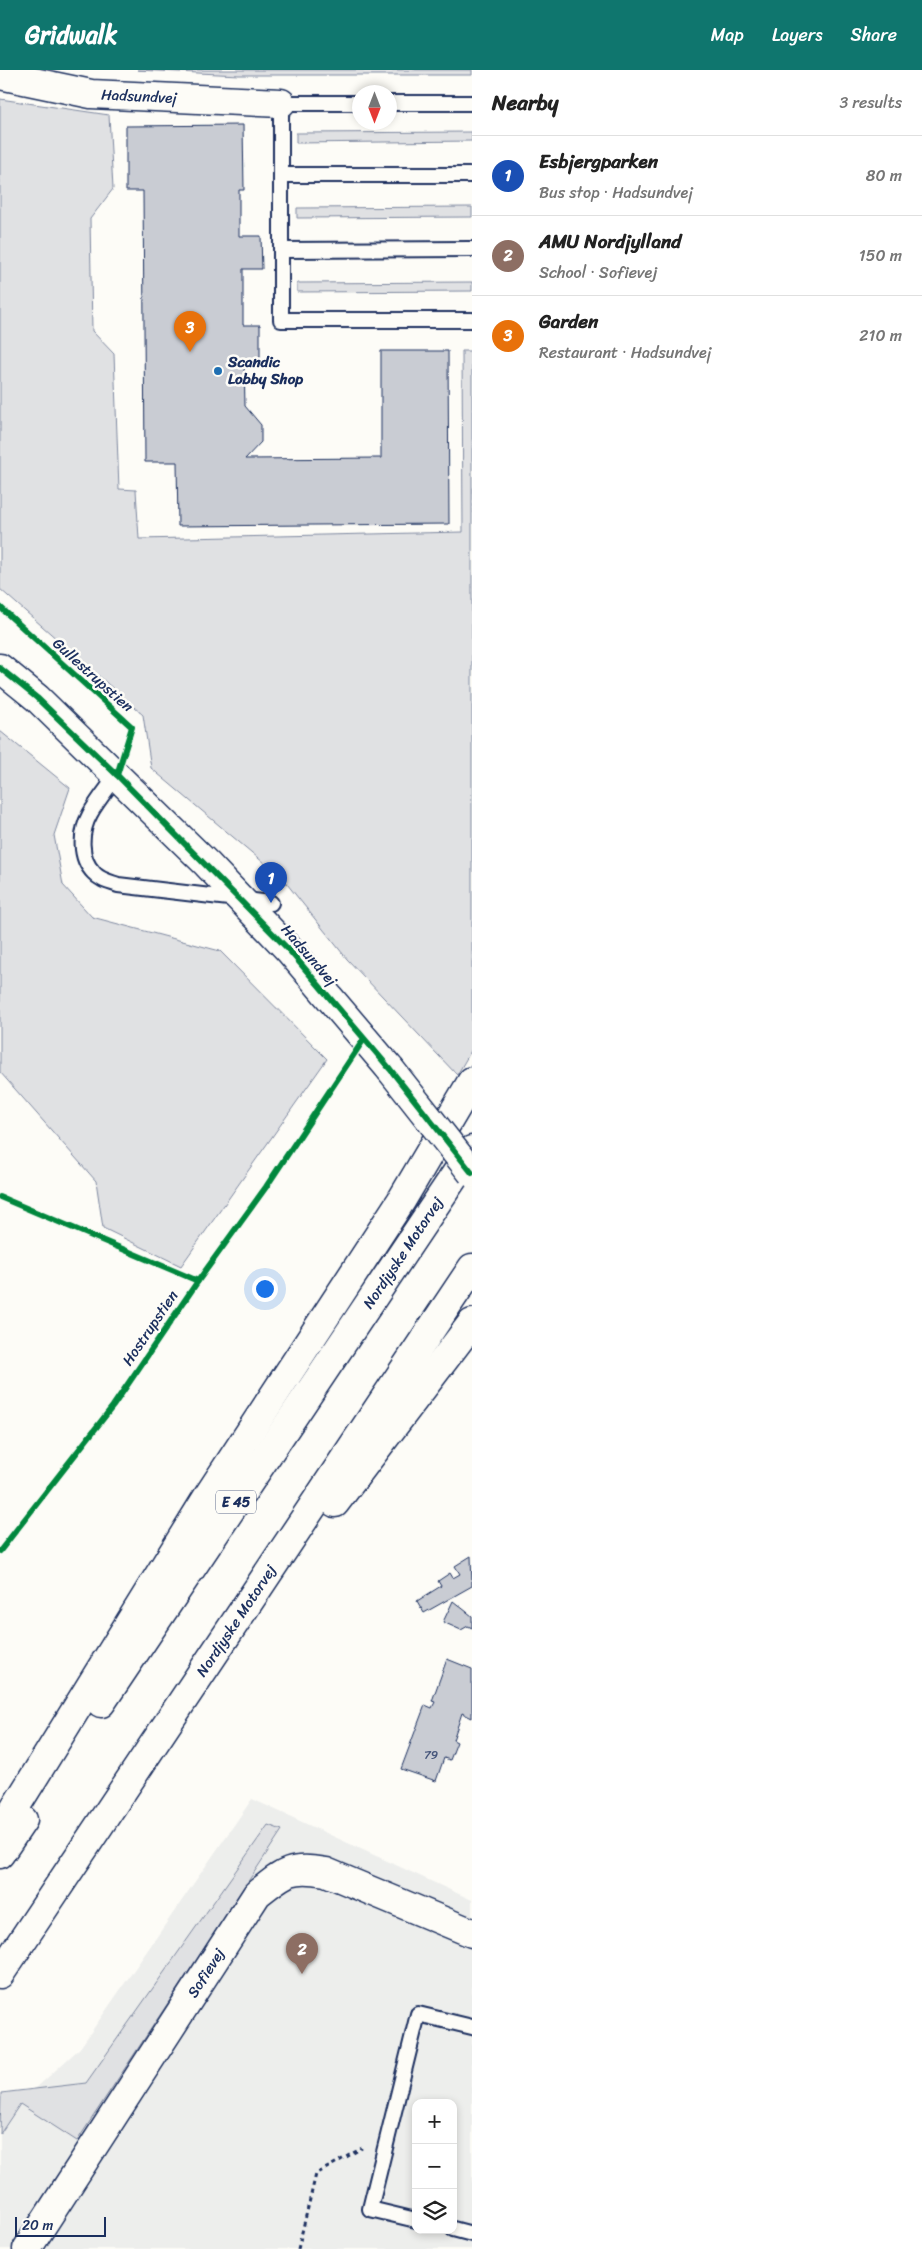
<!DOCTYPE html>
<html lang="en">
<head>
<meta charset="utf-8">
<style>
	:root { --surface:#fff; --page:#f2f2f2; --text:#222; --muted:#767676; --line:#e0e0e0; --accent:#0f766e }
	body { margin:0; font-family:Sriracha,sans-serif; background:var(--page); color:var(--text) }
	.controls { position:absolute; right:15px; bottom:15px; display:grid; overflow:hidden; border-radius:10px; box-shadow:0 2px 8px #0003 }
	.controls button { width:45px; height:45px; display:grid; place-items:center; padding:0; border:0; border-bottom:1px solid var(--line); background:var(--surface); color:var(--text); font:25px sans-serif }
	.compass { position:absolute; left:352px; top:15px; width:45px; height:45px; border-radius:50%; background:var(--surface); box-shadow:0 2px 8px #0003; rotate:180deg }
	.scale { position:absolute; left:15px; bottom:12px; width:91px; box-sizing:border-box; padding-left:5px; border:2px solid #1b2f5e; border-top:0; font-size:14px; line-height:18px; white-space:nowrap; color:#1b2f5e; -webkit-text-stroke:4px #fdfcf7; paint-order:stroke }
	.you { position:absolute; left:264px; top:1218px; width:18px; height:18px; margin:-12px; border:4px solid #fff; border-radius:50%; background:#1a73e8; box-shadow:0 0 0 8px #1a73e833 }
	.badge { display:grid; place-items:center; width:32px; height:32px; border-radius:50%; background:var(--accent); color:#fff; font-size:16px; font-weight:700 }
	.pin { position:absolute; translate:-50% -41px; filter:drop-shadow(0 1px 2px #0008) }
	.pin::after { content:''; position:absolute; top:26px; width:18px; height:15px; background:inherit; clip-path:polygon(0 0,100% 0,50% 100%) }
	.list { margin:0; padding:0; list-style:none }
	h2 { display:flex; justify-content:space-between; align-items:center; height:65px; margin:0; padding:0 20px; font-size:21px }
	h2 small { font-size:16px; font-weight:400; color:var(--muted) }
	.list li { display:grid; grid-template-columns:32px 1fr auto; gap:15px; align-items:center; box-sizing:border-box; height:80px; padding:0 20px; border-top:1px solid var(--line) }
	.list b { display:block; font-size:19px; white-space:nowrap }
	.list p { margin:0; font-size:16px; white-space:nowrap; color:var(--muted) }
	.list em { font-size:16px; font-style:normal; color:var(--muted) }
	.icon { flex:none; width:28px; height:28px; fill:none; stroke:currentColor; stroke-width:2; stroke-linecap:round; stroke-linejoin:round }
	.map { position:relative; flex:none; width:472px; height:2179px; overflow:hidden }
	header { display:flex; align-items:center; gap:30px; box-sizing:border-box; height:70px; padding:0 25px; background:var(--accent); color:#fff }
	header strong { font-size:24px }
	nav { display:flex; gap:28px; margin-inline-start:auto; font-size:18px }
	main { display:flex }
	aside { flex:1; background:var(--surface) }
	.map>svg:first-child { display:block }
	.built { fill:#edeeec; fill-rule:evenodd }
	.green { fill:#e0e1e3; stroke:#7e88a0 }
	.building { fill:#c9ccd3; stroke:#1b2f5e }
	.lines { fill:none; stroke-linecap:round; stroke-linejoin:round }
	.service-casing { stroke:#1b2f5e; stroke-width:18 }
	.minor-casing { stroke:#1b2f5e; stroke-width:31 }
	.tertiary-casing { stroke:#1b2f5e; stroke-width:31 }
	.motorway-casing { stroke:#1b2f5e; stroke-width:31 }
	.path { stroke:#1b2f5e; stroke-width:3; stroke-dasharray:4 4; stroke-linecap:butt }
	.service { stroke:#fdfcf7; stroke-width:14 }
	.minor { stroke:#fdfcf7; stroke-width:28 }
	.tertiary { stroke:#fdfcf7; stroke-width:28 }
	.motorway { stroke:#fdfcf7; stroke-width:28 }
	.tertiary-bridge-casing { stroke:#1b2f5e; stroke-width:31; stroke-linecap:butt }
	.tertiary-bridge { stroke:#fdfcf7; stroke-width:28 }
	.cycleway-casing { stroke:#fdfcf7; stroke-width:9 }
	.cycleway { stroke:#00873e; stroke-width:6 }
	.poi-dot { fill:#1f6fb2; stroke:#fdfcf7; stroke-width:2 }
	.labels { text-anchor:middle; stroke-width:5; stroke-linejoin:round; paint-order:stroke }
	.number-label { font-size:12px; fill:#46567b }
	.shield { fill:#fdfcf7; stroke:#5f6c8c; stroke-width:1 }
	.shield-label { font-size:14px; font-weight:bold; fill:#1b2f5e }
	.street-label { font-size:15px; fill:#1b2f5e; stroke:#fdfcf7 }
	.poi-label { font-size:15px; font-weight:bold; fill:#1b2f5e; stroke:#fdfcf7; text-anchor:start }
</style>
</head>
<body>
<header>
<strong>Gridwalk</strong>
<nav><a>Map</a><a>Layers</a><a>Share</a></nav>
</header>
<main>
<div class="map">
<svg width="472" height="2179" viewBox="0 0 472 2179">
	<rect width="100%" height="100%" fill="#fdfcf7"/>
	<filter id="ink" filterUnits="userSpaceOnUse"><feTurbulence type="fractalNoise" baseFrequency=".02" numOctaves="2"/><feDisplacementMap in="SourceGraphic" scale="10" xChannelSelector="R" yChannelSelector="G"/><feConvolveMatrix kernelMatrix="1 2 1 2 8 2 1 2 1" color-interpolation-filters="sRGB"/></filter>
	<g filter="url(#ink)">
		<path class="built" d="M252,1729L472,1830V2179H0V2064L23,2030L80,1978ZM416,2033H453V2160H416Z"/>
		<g class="green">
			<path d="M137,0H472V5H239Z"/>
			<path d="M0,29L109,45L113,119L90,149L92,261L114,284L119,419L136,420L139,469L463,462L462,281H472V979L457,1005L347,889L283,809L151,698L143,645L0,519Z"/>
			<path d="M472,62V71L296,73V63Z"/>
			<path d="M472,137V147L297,148V138Z"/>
			<path d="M472,212V221L297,222V213Z"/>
			<path d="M0,661L70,718L54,765L63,815L92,847L220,881L327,989L181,1196L103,1158L96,1111L0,1002Z"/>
			<path d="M268,1755L282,1760L77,2071L20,2034L0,2064L1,2023L86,2013Z"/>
		</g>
		<g class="building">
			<path d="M243,55L244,120H239V166H261L262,199H243V255H260V292H244L245,336L261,355V372L245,389L381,388V281H448L449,454L178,456L177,392H145L143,121H126V56Z"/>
			<path d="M471,1486L472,1516L424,1543L417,1531L441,1516L438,1511L450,1503L453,1508L460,1504L455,1496Z"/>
			<path d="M453,1531L472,1546V1558L468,1556L461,1560L443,1552Z"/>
			<path d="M447,1589L472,1599V1648L462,1643L453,1670L457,1672L450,1690L444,1688L436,1711L401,1699L425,1635L432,1638L435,1632L432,1631Z"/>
		</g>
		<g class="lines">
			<defs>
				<g id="service">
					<path d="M360,33H281V250H472"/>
					<path d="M390,33H472"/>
					<path d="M281,105H472"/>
					<path d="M281,180L472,179"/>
					<path d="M117,705C108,718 97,731 90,744C80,762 79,788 94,803C100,810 110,812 118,815L271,833"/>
					<path d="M416,2150L370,2139L418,1944L472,1957"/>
					<path d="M453,2159L472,2164"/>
				</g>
				<g id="minor">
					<path id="s1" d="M0,5L91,24L281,33"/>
					<path id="s2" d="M27,2179L257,1824C283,1803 291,1795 326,1802L472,1863"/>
				</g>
				<path id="tertiary" d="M0,598L37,628L207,794L289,880L390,999"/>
				<g id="motorway">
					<path d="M335,1433L472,1253"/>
					<path id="s3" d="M101,1633L472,1080"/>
					<path d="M0,1762L208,1426L401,1131L472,1011"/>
					<path d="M0,1784L23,1750"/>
					<path id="s4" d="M0,1904L472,1198"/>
				</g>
			</defs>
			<use href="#service" class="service-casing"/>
			<use href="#minor" class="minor-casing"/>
			<use href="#tertiary" class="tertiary-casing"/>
			<use href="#motorway" class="motorway-casing"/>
			<path class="path" d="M298,2179L316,2104L362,2078"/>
			<use href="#service" class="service"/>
			<use href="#minor" class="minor"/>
			<use href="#tertiary" class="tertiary"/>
			<use href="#motorway" class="motorway"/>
			<defs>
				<path id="tertiary-bridge" d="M390,999L472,1103"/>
			</defs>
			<use href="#tertiary-bridge" class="tertiary-bridge-casing"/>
			<use href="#tertiary-bridge" class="tertiary-bridge"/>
			<defs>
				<g id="cycleway">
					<path d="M0,537L132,657L117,705"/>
					<path d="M0,598L37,628L117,705L289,880L390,999L472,1103"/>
					<path d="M0,1127L198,1211"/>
					<path d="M0,1481L113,1336L198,1211L266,1117L364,969"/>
				</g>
			</defs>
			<use href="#cycleway" class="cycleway-casing"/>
			<use href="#cycleway" class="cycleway"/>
		</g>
	</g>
	<circle class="poi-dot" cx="218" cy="301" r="5"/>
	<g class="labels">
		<g class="number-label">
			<text x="431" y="1689">79</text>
		</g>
		<rect class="shield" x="216" y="1420.5" width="40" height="23" rx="4"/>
		<g class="shield-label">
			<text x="236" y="1437">E 45</text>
		</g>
		<g class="street-label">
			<text dy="5" stroke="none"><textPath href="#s1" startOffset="141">Hadsundvej</textPath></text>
			<text transform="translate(93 605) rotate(42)" y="5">Gullestrupstien</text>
			<text transform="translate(309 885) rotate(49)" y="5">Hadsundvej</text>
			<text dy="5" stroke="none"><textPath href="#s3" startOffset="542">Nordjyske Motorvej</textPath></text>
			<text transform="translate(150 1258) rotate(-56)" y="5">Hostrupstien</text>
			<text dy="5" stroke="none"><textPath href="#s4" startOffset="425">Nordjyske Motorvej</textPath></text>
			<text dy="5" stroke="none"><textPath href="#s2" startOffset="329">Sofievej</textPath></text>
		</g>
		<g class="poi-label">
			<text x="228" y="297">Scandic<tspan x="228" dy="17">Lobby Shop</tspan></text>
		</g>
	</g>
</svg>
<div class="controls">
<button>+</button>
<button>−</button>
<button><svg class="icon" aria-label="layers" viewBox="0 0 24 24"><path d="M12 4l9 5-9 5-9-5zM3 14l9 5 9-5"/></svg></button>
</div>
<svg class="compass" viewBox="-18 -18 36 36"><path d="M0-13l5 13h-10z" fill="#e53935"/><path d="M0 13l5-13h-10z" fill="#767676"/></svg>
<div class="scale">20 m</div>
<div class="you"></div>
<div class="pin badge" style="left:271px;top:833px;background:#1a4fb4">1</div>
<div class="pin badge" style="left:302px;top:1904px;background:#8d6e63">2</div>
<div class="pin badge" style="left:190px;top:282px;background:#e8710a">3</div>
</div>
<aside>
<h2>Nearby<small>3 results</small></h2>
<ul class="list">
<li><span class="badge" style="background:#1a4fb4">1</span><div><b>Esbjergparken</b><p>Bus stop · Hadsundvej</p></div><em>80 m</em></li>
<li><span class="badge" style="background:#8d6e63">2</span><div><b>AMU Nordjylland</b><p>School · Sofievej</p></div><em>150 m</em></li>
<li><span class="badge" style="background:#e8710a">3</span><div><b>Garden</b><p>Restaurant · Hadsundvej</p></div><em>210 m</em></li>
</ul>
</aside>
</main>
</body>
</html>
